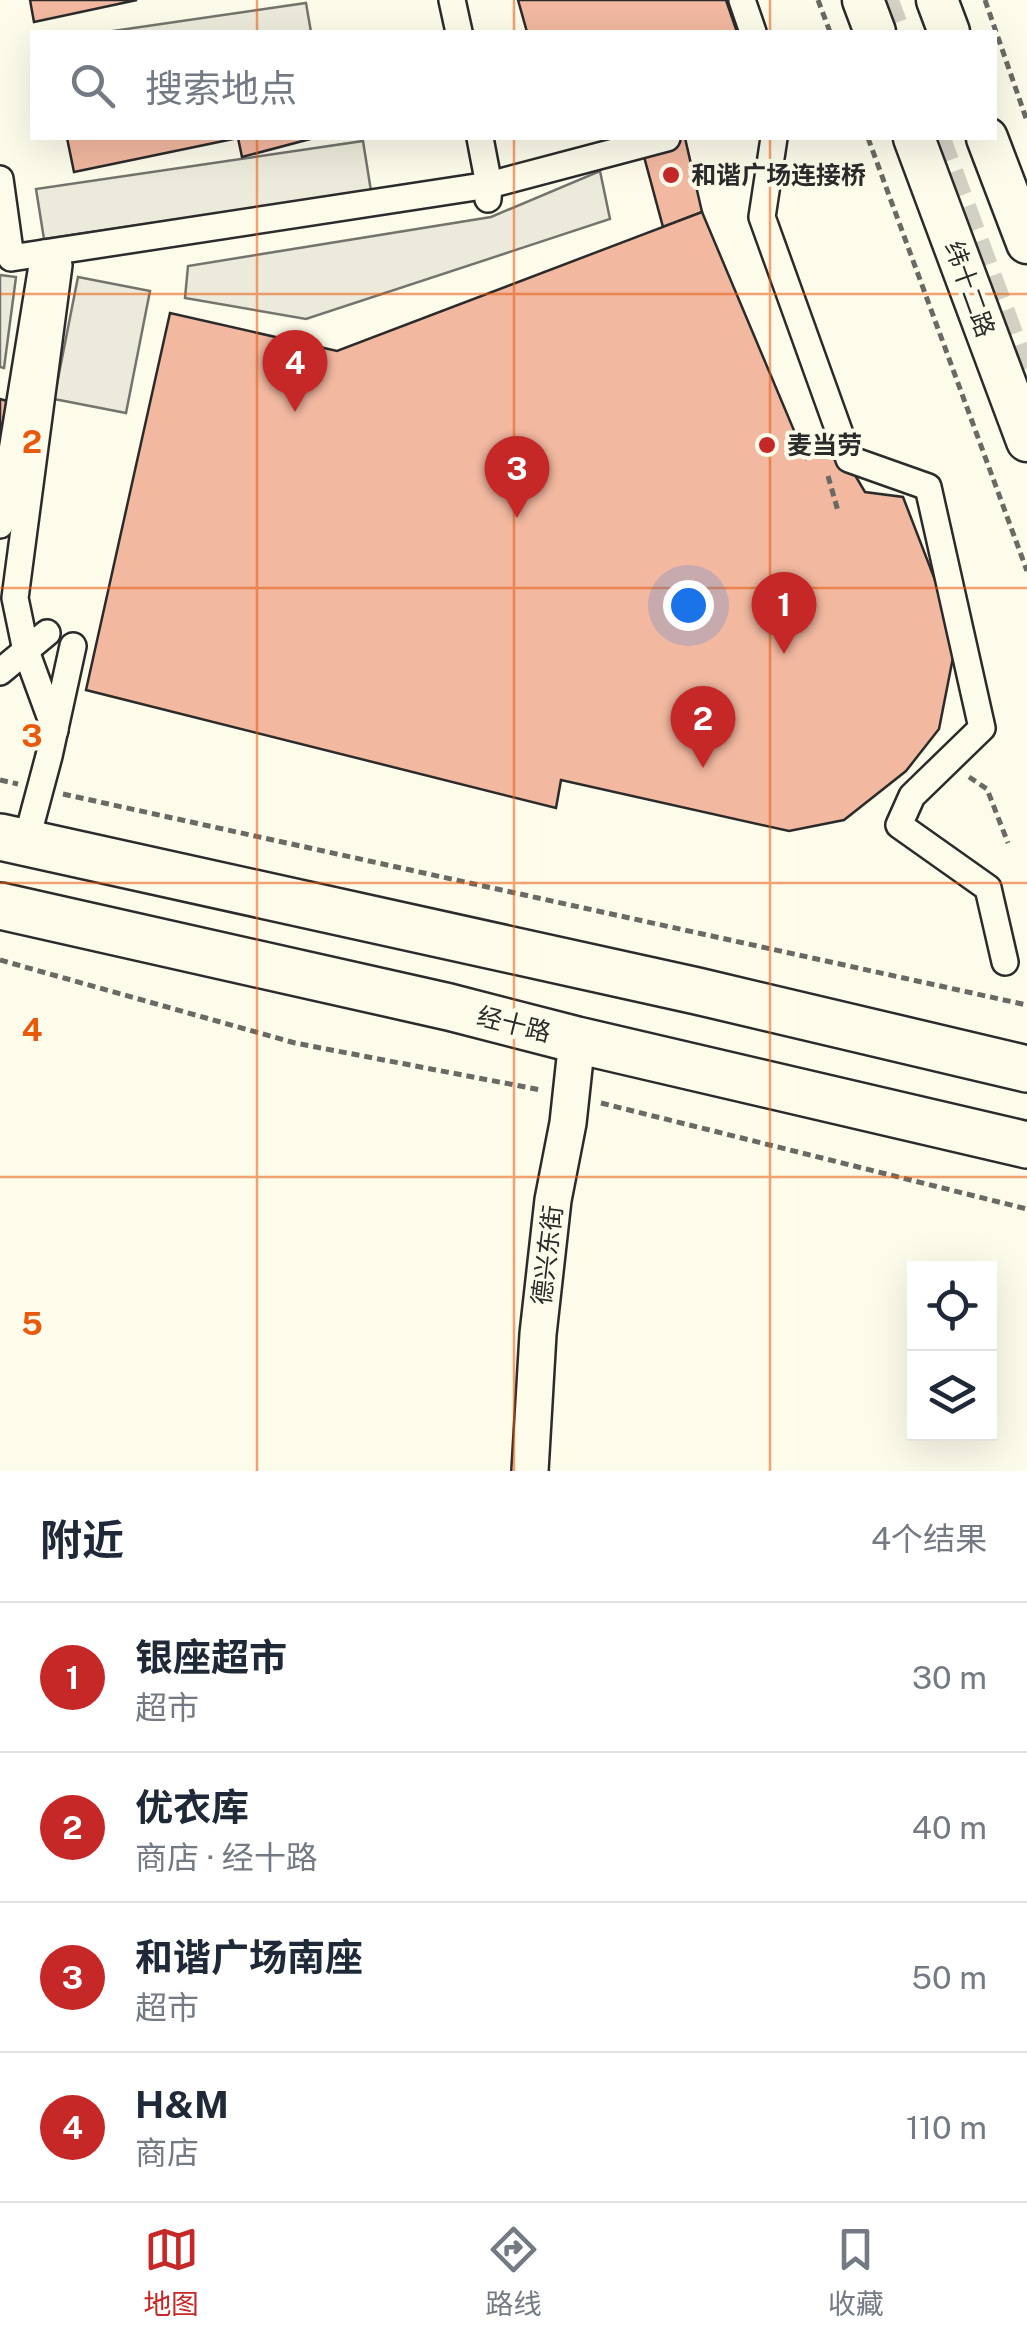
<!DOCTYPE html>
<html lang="zh">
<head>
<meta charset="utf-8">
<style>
	:root { --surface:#fff; --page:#f6f6f7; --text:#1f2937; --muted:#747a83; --line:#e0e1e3; --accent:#c62828 }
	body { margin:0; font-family:"Public Sans","Noto Sans SC",sans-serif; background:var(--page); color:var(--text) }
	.controls { position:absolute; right:30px; bottom:30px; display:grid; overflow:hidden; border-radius:0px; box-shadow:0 10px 40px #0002 }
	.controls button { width:90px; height:90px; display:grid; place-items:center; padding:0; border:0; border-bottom:2px solid var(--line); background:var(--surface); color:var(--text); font:50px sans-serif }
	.you { position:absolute; left:688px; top:605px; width:35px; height:35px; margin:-25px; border:8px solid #fff; border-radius:50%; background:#1a73e8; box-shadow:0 0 0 15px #1a73e833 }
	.badge { display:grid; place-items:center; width:65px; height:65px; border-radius:50%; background:var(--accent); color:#fff; font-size:32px; font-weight:700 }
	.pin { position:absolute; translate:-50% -82px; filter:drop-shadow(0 2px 5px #0008) }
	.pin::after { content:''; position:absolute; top:52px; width:35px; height:30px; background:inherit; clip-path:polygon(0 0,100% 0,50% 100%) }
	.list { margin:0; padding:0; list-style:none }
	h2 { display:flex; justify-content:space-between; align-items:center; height:130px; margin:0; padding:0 40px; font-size:42px }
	h2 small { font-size:32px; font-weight:400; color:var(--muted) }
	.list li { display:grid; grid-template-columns:65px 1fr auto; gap:30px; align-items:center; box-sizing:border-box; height:150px; padding:0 40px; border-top:2px solid var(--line) }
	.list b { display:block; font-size:38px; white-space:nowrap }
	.list p { margin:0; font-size:32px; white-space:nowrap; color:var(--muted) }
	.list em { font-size:32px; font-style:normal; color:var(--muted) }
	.icon { flex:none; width:55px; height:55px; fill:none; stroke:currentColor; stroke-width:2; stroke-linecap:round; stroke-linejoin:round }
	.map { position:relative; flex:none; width:1027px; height:1471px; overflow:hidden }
	.search { position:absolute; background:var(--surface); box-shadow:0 10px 40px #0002; left:30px; right:30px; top:30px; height:110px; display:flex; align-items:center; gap:25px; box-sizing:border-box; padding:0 35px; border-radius:0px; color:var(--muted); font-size:38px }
	.sheet { height:730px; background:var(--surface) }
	nav { display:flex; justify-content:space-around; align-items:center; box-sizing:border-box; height:140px; border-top:2px solid var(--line); background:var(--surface); font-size:28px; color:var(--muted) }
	nav a { display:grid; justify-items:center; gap:5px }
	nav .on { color:var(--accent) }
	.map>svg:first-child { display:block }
	.green { fill:#ecebdb; stroke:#74746e; stroke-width:2.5 }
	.building { fill:#f2b8a0; stroke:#2b2b2b; stroke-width:2.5 }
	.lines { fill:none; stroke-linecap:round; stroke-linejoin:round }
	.street-tunnel { stroke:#d3d1c4; stroke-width:25; stroke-dasharray:25 12; stroke-linecap:butt }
	.street-casing { stroke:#2b2b2b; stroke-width:30 }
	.secondary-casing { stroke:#2b2b2b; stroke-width:40 }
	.primary-casing { stroke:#2b2b2b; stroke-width:45 }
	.highway-casing { stroke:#2b2b2b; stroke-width:50 }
	.path { stroke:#6a6964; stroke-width:5; stroke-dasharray:8 5; stroke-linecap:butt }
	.street { stroke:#fdfbea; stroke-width:25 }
	.secondary { stroke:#fdfbea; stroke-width:35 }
	.primary { stroke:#fdfbea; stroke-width:40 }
	.highway { stroke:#fdfbea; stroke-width:45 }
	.grid { fill:none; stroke:#e8590c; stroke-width:2.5; stroke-opacity:0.55 }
	.poi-dot { fill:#c62828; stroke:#fdfbea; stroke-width:4 }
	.labels { text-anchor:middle; stroke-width:8; stroke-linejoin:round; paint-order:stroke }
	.poi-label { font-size:25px; font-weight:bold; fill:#2b2b2b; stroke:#fdfbea; text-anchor:start }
	.street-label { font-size:25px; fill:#2b2b2b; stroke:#fdfbea }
	.grid-label { font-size:32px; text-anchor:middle; font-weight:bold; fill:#e8590c; stroke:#fdfbea; stroke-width:8; stroke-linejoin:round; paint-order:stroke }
</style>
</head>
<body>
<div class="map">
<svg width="1027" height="1471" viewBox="0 0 1027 1471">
	<rect width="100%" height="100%" fill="#fdfbea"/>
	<g class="green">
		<path d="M306,3L311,32H106Z"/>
		<path d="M363,141L371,191L44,239L36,189Z"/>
		<path d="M600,171L610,219L306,319L185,298L188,266L491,217Z"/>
		<path d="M0,275L16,277L4,368L0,367Z"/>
		<path d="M78,277L150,291L126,413L54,399Z"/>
	</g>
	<g class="building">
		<path d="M30,0H137L34,22Z"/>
		<path d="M518,0H726L737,32H527Z"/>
		<path d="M67,138H314L242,157L238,138L74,172Z"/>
		<path d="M639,138H685L702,212L663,227Z"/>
		<path d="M702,212L806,459L839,448L865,492L903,497L957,637L939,729L906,771L844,820L789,831L561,780L556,808L86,690L170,313L337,351Z"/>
		<path d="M0,399L7,401L0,437Z"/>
	</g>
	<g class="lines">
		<g class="street-tunnel">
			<path d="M886,0L898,32"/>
			<path d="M938,138L1027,378"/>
		</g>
		<defs>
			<g id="street">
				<path d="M452,0L459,32"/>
				<path d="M742,0L753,32"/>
				<path d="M480,138L489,185L488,199"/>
				<path d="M774,138L762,217L849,459L928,487L982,728L912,796L899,825L988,888L1005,962"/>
				<path d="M0,179L11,258L489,185L667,138"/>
				<path d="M0,525L44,253"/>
				<path d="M0,672L47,633"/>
				<path d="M55,730L26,651L15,598L59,265"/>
				<path d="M26,842L49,756L73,646"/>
			</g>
			<path id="secondary" d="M530,1471L538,1334L553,1200L568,1123L577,1040"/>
			<g id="primary">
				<path d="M863,0L875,32"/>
				<path d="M937,0L949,32"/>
				<path d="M914,138L1027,441"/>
				<path d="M987,138L1027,243"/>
			</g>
			<g id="highway">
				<path d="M0,837L697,991L1027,1069"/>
				<path d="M0,906L449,1007L577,1040L1027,1145"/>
			</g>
		</defs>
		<use href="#street" class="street-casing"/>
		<use href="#secondary" class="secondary-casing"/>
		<use href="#primary" class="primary-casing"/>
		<use href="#highway" class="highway-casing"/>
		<g class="path">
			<path d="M818,0L830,32"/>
			<path d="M985,0L1027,121"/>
			<path d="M868,138L1027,571"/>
			<path d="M828,476L838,511"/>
			<path d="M969,777L987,789L1008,843"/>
			<path d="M0,780L18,784"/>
			<path d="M63,794L1027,1005"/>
			<path d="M0,960L295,1043L541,1090"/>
			<path d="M601,1103L1027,1209"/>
		</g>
		<use href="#street" class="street"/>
		<use href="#secondary" class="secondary"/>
		<use href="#primary" class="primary"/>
		<use href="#highway" class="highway"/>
	</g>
	<path class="grid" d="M257,0V32M514,0V32M770,0V32M257,138V1471M514,138V1471M770,138V1471M0,294H1027M0,588H1027M0,883H1027M0,1177H1027"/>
	<g class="poi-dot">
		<circle cx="671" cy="175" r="10"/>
		<circle cx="767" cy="445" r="10"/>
	</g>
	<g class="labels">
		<g class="poi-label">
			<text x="691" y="184">和谐广场连接桥</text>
			<text x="787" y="454">麦当劳</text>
		</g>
		<g class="street-label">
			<text transform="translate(970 289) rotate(70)" y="9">纬十二路</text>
			<text transform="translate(514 1024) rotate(14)" y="9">经十路</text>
			<text transform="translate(547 1255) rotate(-83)" y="9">德兴东街</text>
		</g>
	</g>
	<g class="grid-label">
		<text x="32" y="453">2</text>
		<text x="32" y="747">3</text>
		<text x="32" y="1041">4</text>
		<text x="32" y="1335">5</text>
	</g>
</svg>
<div class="controls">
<button><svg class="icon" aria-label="locate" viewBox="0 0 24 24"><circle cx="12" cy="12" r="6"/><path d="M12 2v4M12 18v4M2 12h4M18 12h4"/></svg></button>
<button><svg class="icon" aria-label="layers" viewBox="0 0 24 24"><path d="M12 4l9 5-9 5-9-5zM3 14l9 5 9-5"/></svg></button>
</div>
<div class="you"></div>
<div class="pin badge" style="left:784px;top:654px">1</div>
<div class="pin badge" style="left:703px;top:768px">2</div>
<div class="pin badge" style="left:517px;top:518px">3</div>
<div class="pin badge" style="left:295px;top:412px">4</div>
<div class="search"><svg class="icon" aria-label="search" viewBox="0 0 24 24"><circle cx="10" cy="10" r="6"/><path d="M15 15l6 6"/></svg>搜索地点</div>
</div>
<section class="sheet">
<h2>附近<small>4个结果</small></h2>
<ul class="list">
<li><span class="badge">1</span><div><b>银座超市</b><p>超市</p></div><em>30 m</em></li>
<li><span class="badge">2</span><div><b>优衣库</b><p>商店 · 经十路</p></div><em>40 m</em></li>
<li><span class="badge">3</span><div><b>和谐广场南座</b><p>超市</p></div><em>50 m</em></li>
<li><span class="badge">4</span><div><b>H&amp;M</b><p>商店</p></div><em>110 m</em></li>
</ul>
</section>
<nav>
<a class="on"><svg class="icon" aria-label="map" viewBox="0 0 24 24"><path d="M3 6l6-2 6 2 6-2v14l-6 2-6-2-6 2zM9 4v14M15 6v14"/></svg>地图</a>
<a><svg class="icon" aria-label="directions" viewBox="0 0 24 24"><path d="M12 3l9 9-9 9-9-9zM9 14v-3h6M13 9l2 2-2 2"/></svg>路线</a>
<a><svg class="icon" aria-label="saved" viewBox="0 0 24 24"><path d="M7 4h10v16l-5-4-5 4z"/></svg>收藏</a>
</nav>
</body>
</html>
